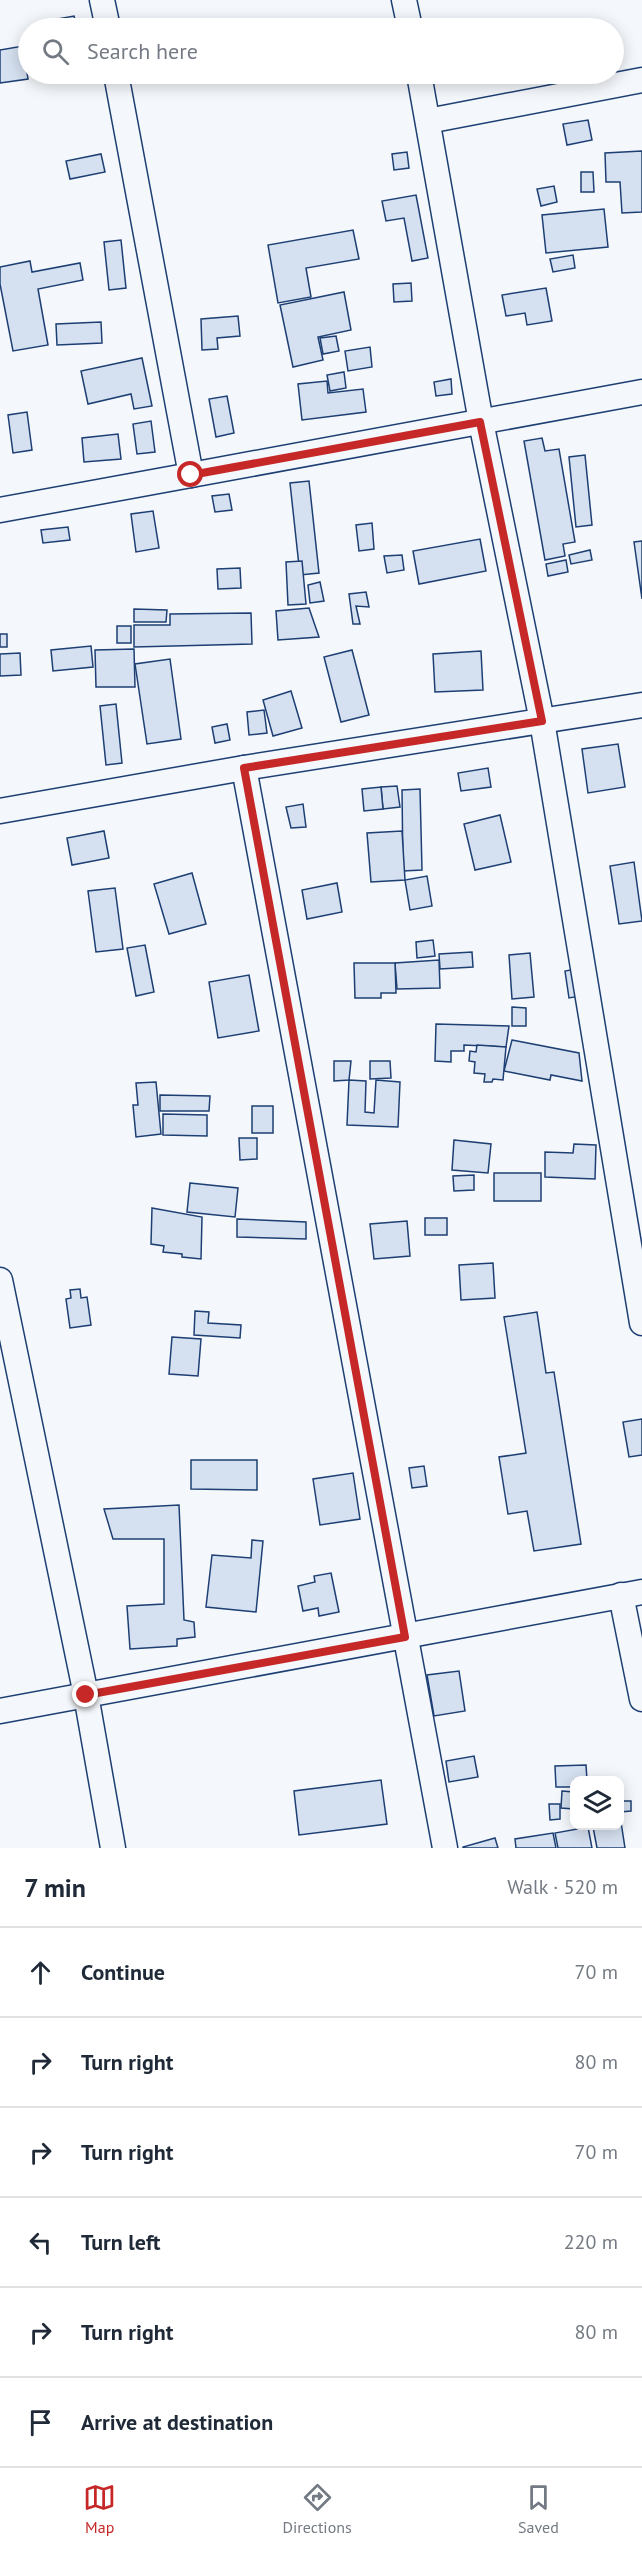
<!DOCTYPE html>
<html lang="en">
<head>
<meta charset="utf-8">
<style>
	:root { --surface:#fff; --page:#f6f6f7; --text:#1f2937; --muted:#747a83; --line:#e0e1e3; --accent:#c62828 }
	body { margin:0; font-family:"PT Sans",sans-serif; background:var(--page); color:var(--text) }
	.controls { position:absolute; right:18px; bottom:18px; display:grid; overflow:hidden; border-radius:12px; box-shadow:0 3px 15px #0003 }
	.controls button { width:54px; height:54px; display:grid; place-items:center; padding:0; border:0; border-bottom:2px solid var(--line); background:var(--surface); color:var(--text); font:30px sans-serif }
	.stop { position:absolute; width:18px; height:18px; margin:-14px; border:4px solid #c62828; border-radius:50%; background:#fff }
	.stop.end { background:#c62828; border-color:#fff; box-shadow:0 2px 6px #0008 }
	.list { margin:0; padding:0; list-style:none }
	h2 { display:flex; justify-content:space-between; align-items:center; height:78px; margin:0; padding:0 24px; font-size:26px }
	h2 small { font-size:20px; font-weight:400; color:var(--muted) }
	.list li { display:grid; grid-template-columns:39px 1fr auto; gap:18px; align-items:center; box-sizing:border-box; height:90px; padding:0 24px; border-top:2px solid var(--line) }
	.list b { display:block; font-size:22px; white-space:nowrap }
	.list em { font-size:20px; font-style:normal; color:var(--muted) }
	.icon { flex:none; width:33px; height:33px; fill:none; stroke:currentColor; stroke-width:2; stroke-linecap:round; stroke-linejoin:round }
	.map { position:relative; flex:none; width:642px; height:1848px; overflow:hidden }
	.search { position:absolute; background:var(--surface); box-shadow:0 3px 15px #0003; left:18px; right:18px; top:18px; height:66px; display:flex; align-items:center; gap:15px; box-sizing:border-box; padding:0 21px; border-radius:33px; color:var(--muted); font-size:22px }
	.sheet { height:618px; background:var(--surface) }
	nav { display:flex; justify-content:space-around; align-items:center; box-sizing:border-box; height:84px; border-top:2px solid var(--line); background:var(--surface); font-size:16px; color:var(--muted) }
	nav a { display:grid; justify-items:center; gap:3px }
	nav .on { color:var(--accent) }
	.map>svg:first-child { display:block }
	.building { fill:#d5e0f0; stroke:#1d3f73; stroke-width:1.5 }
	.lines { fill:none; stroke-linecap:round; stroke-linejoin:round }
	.street-casing { stroke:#1d3f73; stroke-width:27 }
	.street { stroke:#f4f7fb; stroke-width:24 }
	.route { stroke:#c62828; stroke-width:8 }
</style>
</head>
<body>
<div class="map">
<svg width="642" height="1848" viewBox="0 0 642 1848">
	<rect width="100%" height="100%" fill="#f4f7fb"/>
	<g class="building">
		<path d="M74,16L77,28H59L57,19Z"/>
		<path d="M23,46L28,79L0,83V50Z"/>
		<path d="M588,120L592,140L567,145L563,124Z"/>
		<path d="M642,151V212L622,213L620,182H606L605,153Z"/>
		<path d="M407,152L409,168L394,170L392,154Z"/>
		<path d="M101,154L105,172L70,179L66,161Z"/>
		<path d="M581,172H593L594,192H581Z"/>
		<path d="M554,186L557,202L541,206L537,189Z"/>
		<path d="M416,195L428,258L412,261L404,218L386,221L382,201Z"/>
		<path d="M604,209L608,247L546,253L542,215Z"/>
		<path d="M353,230L359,259L306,268L311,297L278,303L268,245Z"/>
		<path d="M121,240L126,288L109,290L104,242Z"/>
		<path d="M573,255L575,268L553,272L550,259Z"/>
		<path d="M30,261L32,272L80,263L83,280L38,289L48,345L13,351L0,284V267Z"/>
		<path d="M411,283L412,301L394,302L393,284Z"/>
		<path d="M546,288L552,321L527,325L525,313L506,316L502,295Z"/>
		<path d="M344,292L351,330L318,337L323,360L293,367L280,305Z"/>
		<path d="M238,316L240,336L217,338L218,349L202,350L201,319Z"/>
		<path d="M101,322L102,343L57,345L56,324Z"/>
		<path d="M336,336L339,351L323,354L320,338Z"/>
		<path d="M370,347L372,367L348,371L345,351Z"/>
		<path d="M142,358L152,406L134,409L131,394L88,404L81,371Z"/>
		<path d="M344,372L346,388L330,391L327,375Z"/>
		<path d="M451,379L452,394L436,396L434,382Z"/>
		<path d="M327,381L328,393L363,389L366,412L302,420L298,384Z"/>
		<path d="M227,396L234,433L216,437L209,399Z"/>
		<path d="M27,412L32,450L13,453L8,415Z"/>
		<path d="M151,421L155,452L137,454L133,424Z"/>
		<path d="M118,434L121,459L84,462L82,438Z"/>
		<path d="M542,438L545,451L559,449L575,542L563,544L565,556L545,560L524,441Z"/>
		<path d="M585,455L592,525L576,527L569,457Z"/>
		<path d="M309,481L319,573L300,575L290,483Z"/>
		<path d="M229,494L232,510L215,512L212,496Z"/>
		<path d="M153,511L159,548L136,552L131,514Z"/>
		<path d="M372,523L374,549L359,551L356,525Z"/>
		<path d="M68,527L70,540L43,543L41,530Z"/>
		<path d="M480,539L486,571L419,584L413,551Z"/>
		<path d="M642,541V599L634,542Z"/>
		<path d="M590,550L592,560L571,564L569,555Z"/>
		<path d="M402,555L404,570L387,573L384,556Z"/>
		<path d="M566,560L568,572L548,576L546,564Z"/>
		<path d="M302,561L306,604L288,605L286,562Z"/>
		<path d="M240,568L241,588L218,589L217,569Z"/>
		<path d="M320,582L324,601L310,603L308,585Z"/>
		<path d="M366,592L369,607L356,606L360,624H353L349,594Z"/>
		<path d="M309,608L319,637L278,640L276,611Z"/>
		<path d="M134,609L167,610L166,622H134Z"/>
		<path d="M251,613L252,644L134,647V625H170V614Z"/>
		<rect x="117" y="626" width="14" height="17"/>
		<rect x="0" y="634" width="7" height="13"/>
		<path d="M91,646L93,667L53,671L51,650Z"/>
		<path d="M134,649L135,687H96L95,650Z"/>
		<path d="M352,650L369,715L341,722L324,657Z"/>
		<path d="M481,651L483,690L435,692L433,654Z"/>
		<path d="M20,653L21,675L0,676V654Z"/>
		<path d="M170,659L181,739L147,744L135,664Z"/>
		<path d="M291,691L302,728L273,736L263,700Z"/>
		<path d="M116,704L122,763L106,765L100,706Z"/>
		<path d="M264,710L267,733L249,735L247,712Z"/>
		<path d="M227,724L230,740L215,743L212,727Z"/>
		<path d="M618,744L625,787L588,793L582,749Z"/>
		<path d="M488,768L491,787L461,791L458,773Z"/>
		<path d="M397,786L400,807L383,809L381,787Z"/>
		<path d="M381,787L383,809L364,811L362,789Z"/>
		<path d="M420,789L422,870L403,871L402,790Z"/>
		<path d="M303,804L306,827L291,828L286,807Z"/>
		<path d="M500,815L511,862L475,870L464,824Z"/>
		<path d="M104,831L109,858L72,865L67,838Z"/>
		<path d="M402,831L405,880L371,882L367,833Z"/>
		<path d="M634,862L642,921L619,924L610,866Z"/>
		<path d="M192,873L206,924L169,934L154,884Z"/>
		<path d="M427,876L432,906L410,910L405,880Z"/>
		<path d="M337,883L342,912L307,919L302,890Z"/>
		<path d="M115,888L123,949L96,952L88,891Z"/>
		<path d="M433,940L435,956L417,958L416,942Z"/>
		<path d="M145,945L154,992L136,996L127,948Z"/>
		<path d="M472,952L473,967L440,969L439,954Z"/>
		<path d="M530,953L534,997L512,999L509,955Z"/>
		<path d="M439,960L440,988L397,989L395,963Z"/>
		<path d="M354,963H395L396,993H381V998H355Z"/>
		<path d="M582,968L586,995L569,998L565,971Z"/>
		<path d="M249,975L259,1031L218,1038L209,982Z"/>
		<path d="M512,1007L526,1008V1026H512Z"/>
		<path d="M436,1024L509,1026L506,1047L464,1045V1051H451V1062L435,1061Z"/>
		<path d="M512,1040L579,1053L582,1081L551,1075L550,1080L504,1071Z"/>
		<path d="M477,1045L506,1047L503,1080L493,1079L492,1082H484L485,1074L474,1073L475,1062L469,1061L470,1051L476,1052Z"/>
		<path d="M334,1061H351L349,1080L334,1081Z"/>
		<path d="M370,1061H390L391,1078L370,1079Z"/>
		<path d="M349,1080L366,1081L365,1112L374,1113L376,1080L400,1082L398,1127L347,1125Z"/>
		<path d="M156,1082L161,1134L136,1137L133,1105H138L136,1083Z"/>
		<path d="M160,1095L210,1096L209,1111H160Z"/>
		<rect x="252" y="1106" width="21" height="27"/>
		<path d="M163,1114L207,1115V1136L163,1135Z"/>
		<path d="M239,1138H257V1159L240,1160Z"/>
		<path d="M454,1140L491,1144L488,1173L452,1170Z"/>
		<path d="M574,1144L596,1145L595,1179L545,1177V1152L573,1153Z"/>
		<rect x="494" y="1173" width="47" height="28"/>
		<path d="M474,1175V1190L454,1191L453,1176Z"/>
		<path d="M190,1183L238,1188L235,1217L187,1212Z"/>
		<path d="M152,1208L202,1217L201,1259L182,1257V1254L163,1252L164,1246L151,1244Z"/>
		<rect x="425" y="1218" width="22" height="17"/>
		<path d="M237,1219L306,1222V1239L237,1237Z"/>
		<path d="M407,1221L410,1256L374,1259L370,1224Z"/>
		<path d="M493,1263L495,1298L461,1300L459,1265Z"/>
		<path d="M80,1289L81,1298L87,1297L91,1325L70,1328L66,1299L71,1298L70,1290Z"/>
		<path d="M195,1311L209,1312L208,1323L241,1325L240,1338L194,1335Z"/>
		<path d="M537,1312L546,1373L554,1372L581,1544L534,1551L527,1511L508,1514L499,1457L526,1453L504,1317Z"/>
		<path d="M172,1337L201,1339L198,1376L169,1374Z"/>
		<path d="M642,1419V1455L629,1457L623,1422Z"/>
		<path d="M191,1460H257V1490L191,1489Z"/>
		<path d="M424,1466L427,1486L412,1488L409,1468Z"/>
		<path d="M353,1473L360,1519L320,1525L313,1479Z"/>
		<path d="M179,1505L184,1620L194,1622L195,1637L177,1639V1646L130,1649L127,1606L164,1604V1539H113L104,1509Z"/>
		<path d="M252,1540L263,1541L256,1612L206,1607L212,1555L251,1558Z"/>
		<path d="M331,1573L339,1612L319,1616L318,1608L303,1611L298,1586L315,1582L314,1576Z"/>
		<path d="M459,1671L465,1711L434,1716L427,1675Z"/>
		<path d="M474,1756L478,1777L449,1782L446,1761Z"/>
		<path d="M586,1765L587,1780H574V1787H556L555,1766Z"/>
		<path d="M381,1780L387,1824L299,1835L294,1791Z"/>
		<path d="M562,1791L574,1792V1809L561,1808Z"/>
		<path d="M620,1801H631V1811L620,1812Z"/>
		<path d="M549,1804H560V1819L550,1820Z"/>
		<path d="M621,1822L625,1848H597L593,1827L620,1826Z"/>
		<path d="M588,1827L592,1848H558L555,1833Z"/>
		<path d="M553,1833L556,1848H516L515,1839Z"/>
		<path d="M495,1838L498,1848H463V1847Z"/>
	</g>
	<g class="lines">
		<defs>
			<g id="street">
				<path d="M102,0L108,28"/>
				<path d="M404,0L410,28"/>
				<path d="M419,74L481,422L542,721L642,1323"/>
				<path d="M428,121L642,80"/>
				<path d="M191,475L642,392"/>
				<path d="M0,510L191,475L116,74"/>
				<path d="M244,768L445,1848"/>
				<path d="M0,811L244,768L642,705"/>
				<path d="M0,1280L86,1695L113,1848"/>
				<path d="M621,1595L642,1699"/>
				<path d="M0,1711L642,1592"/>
			</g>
		</defs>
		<use href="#street" class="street-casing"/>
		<use href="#street" class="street"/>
	</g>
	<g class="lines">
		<path class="route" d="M86,1695L405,1637L244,768L542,721L480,422L191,475"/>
	</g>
</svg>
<div class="controls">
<button><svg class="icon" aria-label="layers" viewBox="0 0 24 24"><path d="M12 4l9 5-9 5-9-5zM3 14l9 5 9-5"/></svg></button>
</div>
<div class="stop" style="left:191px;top:475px"></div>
<div class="stop end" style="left:86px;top:1695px"></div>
<div class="search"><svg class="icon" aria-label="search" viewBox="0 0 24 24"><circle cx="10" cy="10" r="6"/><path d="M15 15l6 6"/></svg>Search here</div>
</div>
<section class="sheet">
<h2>7 min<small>Walk · 520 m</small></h2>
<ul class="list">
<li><svg class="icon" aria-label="ahead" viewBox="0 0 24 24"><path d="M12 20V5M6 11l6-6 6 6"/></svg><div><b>Continue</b></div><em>70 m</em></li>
<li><svg class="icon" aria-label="right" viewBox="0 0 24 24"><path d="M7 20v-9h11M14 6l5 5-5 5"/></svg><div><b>Turn right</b></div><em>80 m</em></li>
<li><svg class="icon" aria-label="right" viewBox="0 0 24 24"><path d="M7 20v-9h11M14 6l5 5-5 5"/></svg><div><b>Turn right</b></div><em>70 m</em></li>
<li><svg class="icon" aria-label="left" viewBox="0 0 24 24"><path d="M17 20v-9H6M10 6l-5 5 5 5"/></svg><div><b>Turn left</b></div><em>220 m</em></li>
<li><svg class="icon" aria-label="right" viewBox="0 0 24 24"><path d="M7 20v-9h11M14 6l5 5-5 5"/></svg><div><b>Turn right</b></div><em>80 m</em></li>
<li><svg class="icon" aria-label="arrive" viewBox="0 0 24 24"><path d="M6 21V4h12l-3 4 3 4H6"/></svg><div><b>Arrive at destination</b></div></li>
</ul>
</section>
<nav>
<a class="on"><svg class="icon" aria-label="map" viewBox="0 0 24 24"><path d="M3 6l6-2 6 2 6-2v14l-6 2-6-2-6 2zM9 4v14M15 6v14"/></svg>Map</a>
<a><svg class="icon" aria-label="directions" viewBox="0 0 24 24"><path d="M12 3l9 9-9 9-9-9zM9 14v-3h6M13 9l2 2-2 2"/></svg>Directions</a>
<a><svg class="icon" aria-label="saved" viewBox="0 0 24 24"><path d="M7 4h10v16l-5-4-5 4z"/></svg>Saved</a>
</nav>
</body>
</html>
